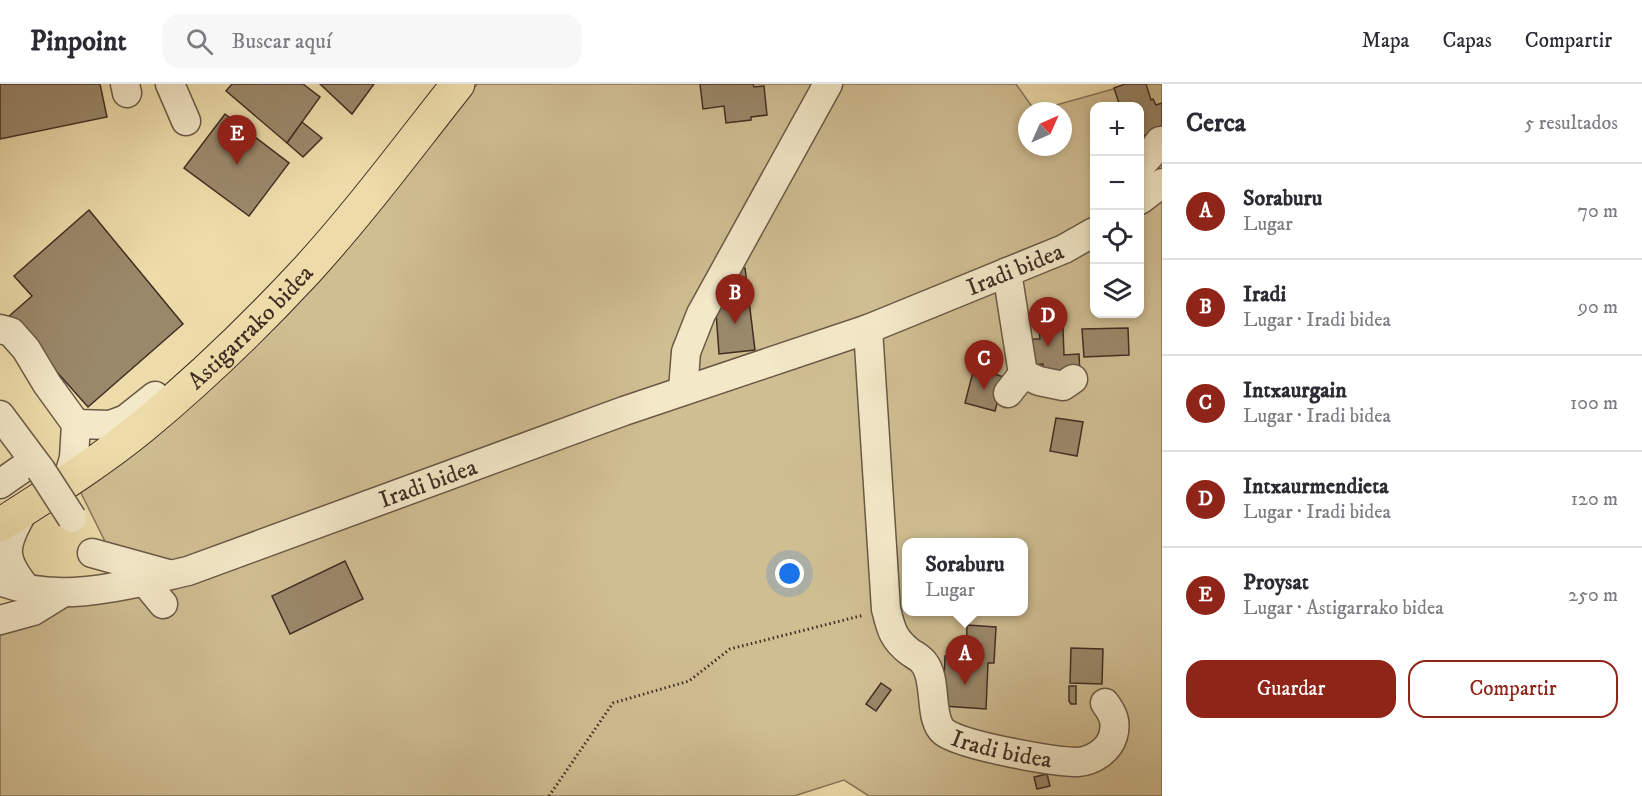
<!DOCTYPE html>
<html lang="es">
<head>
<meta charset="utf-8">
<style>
	:root { --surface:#fff; --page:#f7f7f7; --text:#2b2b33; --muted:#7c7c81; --line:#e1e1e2; --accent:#8f2418 }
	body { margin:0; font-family:"IM FELL DW Pica",serif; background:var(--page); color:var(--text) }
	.controls { position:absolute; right:18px; top:18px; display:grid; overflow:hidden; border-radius:12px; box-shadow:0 3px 9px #0003 }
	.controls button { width:54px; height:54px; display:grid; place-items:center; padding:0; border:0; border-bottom:2px solid var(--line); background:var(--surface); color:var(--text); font:30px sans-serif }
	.compass { position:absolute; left:1018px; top:18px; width:54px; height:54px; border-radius:50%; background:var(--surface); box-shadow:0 3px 9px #0003; rotate:45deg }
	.you { position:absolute; left:790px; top:490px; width:21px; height:21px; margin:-15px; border:4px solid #fff; border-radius:50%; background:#1a73e8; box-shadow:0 0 0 9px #1a73e833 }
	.badge { display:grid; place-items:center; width:39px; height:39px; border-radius:50%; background:var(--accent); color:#fff; font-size:20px; font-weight:700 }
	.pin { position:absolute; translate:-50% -50px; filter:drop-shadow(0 2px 3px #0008) }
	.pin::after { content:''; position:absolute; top:32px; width:21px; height:18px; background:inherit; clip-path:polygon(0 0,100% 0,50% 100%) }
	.popup { position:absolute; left:902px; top:454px; width:126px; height:78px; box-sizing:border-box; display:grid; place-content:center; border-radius:12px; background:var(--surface); filter:drop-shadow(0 2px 4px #0005); font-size:20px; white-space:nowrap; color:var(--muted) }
	.popup b { font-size:22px; color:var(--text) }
	.popup::after { content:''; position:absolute; left:50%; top:100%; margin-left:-12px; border:12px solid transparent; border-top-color:var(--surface) }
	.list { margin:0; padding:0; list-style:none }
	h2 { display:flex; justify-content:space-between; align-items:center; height:78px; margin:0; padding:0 24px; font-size:26px }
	h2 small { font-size:20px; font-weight:400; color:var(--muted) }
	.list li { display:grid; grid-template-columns:39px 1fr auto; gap:18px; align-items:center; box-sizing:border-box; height:96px; padding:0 24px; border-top:2px solid var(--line) }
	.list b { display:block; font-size:22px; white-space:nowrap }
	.list p { margin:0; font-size:20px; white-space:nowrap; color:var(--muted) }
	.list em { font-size:20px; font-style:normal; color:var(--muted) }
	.actions { display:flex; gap:12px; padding:18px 24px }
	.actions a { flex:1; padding:14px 0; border:2px solid var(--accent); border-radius:18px; text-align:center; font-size:21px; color:var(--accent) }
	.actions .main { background:var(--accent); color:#fff }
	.icon { flex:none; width:33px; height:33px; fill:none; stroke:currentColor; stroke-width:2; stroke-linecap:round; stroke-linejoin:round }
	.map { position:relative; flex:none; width:1162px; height:712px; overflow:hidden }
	header { display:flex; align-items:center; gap:36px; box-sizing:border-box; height:84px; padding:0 30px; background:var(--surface); border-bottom:2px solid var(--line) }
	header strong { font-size:28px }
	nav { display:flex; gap:33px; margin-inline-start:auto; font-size:21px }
	.search { width:420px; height:54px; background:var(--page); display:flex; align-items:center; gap:15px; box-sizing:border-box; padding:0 21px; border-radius:18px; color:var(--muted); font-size:22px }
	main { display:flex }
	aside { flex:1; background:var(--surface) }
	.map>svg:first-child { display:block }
	.green { fill:#d0be93; stroke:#88765c; stroke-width:1.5; fill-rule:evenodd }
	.building { fill:#9a886a; stroke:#402d24; stroke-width:1.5 }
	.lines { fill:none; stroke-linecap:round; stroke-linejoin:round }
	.minor-casing { stroke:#6b5946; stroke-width:31 }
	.major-casing { stroke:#402d24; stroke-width:35 }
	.path { stroke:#402d24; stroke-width:3; stroke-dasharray:1.5 3; stroke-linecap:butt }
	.minor { stroke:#f3e8c8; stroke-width:28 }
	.major { stroke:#eddcaa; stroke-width:33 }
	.minor-bridge-casing { stroke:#6b5946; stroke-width:31; stroke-linecap:butt }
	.minor-bridge { stroke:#f3e8c8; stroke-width:28 }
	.labels { text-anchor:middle; stroke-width:6; stroke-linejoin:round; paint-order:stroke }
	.street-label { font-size:24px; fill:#402d24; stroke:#f3e8c8 }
</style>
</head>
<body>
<header>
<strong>Pinpoint</strong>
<div class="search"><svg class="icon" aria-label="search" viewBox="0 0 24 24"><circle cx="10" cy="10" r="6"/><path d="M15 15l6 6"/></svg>Buscar aquí</div>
<nav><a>Mapa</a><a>Capas</a><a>Compartir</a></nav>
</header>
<main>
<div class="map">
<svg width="1162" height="712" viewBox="0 0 1162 712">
	<rect width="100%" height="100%" fill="#eddcaa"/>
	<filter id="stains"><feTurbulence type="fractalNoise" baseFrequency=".00333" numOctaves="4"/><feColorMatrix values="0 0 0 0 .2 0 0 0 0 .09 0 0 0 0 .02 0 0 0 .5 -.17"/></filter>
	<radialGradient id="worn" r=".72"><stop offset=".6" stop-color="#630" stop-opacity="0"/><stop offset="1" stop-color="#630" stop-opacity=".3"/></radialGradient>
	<path class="green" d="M477,0H1016L1035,27L1131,0H1162V712H869L844,696L794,712H0V535L130,508L80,407L178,333L243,275L298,208L445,41ZM1094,22H1140V230H1094ZM1027,27H1063V63H1027ZM906,458H1024V528H906Z"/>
	<g class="building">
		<path d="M0,0H100L107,33L0,55Z"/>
		<path d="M232,0H303L320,13L287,59L226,7Z"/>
		<path d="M320,0H374L352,30Z"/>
		<path d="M700,0H753L754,3L764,2L767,31L751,33V36L726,39L724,22L703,25Z"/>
		<path d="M1125,0H1146L1151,16L1153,15L1156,21L1162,19V45L1140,53V22H1120L1114,4Z"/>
		<path d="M225,30L289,79L249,132L184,84Z"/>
		<path d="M302,38L322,54L303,73L287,59Z"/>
		<path d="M89,126L183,240L88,323L8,233L32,212L14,192Z"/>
		<path d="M745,184L755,266L719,270L715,214L732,185Z"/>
		<path d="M1063,244L1064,271L1079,270L1080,291L1043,293V280L1032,281L1031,255H1040L1039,245Z"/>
		<path d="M1128,244L1129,271L1084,273L1082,245Z"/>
		<path d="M974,284L1004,293L995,327L965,319Z"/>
		<path d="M1056,334L1083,338L1077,372L1050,367Z"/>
		<path d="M345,477L363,515L290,550L272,512Z"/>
		<path d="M967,541L996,543L994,579H988L986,625L943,622L945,572L966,573Z"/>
		<path d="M1071,564L1103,565L1102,600L1070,599Z"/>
		<path d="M881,599L891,606L876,627L866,620Z"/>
		<path d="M1069,602H1076V620H1071L1069,617Z"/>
		<path d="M1047,690L1050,702L1037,705L1034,693Z"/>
	</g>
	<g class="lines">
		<defs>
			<g id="minor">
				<path d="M125,0L127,9"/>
				<path d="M170,0L186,37"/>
				<path d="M1140,82L1150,71L1160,57"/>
				<path d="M1140,116L1162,99"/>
				<path d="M1007,188L1023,290L1039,297L1063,302L1073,295"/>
				<path d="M0,245L11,248L26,265L47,300L76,340L74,374L67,398"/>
				<path id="s1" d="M868,245L886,525C891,545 893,555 910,568C914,571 921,574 924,579C938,596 928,635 944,648C963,662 1054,678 1078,678C1093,677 1109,666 1113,652C1117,638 1113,630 1105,619"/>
				<path d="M683,306L686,268L701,230L828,0"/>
				<path d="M1008,309L1023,290"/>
				<path d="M0,331L41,386"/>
				<path d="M76,340L110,341L126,335L155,312"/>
				<path d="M0,400L33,377"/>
				<path d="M24,426C4,462 0,473 27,505"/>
				<path d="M92,469L168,490"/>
				<path id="s2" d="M0,497C61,521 127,501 188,487L624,327L868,245L1064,165L1094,148"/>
				<path d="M145,498L163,520"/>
				<path d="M0,536L33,527L62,509"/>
			</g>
			<g id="major">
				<path id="s3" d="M0,441C48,410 98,379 142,343C200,295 255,242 306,187C360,128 408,63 458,0"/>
			</g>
		</defs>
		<use href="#minor" class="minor-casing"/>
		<use href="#major" class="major-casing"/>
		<path class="path" d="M549,712L613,619L689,597L730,565L864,531"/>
		<use href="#minor" class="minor"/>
		<use href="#major" class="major"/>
		<defs>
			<path id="minor-bridge" d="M41,386L72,434"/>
		</defs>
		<use href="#minor-bridge" class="minor-bridge-casing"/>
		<use href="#minor-bridge" class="minor-bridge"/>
	</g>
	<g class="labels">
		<g class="street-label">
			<text dy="8" stroke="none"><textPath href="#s2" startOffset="1072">Iradi bidea</textPath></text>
			<text dy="8" stroke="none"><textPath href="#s3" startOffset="320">Astigarrako bidea</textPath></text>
			<text dy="8" stroke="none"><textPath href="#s2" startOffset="447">Iradi bidea</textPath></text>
			<text dy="8" stroke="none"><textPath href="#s1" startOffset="483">Iradi bidea</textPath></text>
		</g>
	</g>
	<rect width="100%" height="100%" filter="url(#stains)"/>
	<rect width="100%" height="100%" fill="url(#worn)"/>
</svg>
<div class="controls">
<button>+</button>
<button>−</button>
<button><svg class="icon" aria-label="locate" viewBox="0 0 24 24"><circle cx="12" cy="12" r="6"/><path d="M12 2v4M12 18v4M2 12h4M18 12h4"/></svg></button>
<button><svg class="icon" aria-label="layers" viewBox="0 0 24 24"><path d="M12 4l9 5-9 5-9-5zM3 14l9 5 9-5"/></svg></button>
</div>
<svg class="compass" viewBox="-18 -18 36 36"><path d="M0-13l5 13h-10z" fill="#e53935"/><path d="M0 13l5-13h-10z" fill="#7c7c81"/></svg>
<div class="you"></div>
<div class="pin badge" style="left:965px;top:601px">A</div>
<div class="popup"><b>Soraburu</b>Lugar</div>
<div class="pin badge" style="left:735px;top:240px">B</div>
<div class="pin badge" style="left:984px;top:306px">C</div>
<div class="pin badge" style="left:1048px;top:263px">D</div>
<div class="pin badge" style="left:237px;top:81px">E</div>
</div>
<aside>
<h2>Cerca<small>5 resultados</small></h2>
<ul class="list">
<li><span class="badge">A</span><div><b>Soraburu</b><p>Lugar</p></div><em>70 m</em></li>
<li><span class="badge">B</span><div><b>Iradi</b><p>Lugar · Iradi bidea</p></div><em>90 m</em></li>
<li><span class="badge">C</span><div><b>Intxaurgain</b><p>Lugar · Iradi bidea</p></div><em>100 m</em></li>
<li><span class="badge">D</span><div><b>Intxaurmendieta</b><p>Lugar · Iradi bidea</p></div><em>120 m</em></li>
<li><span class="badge">E</span><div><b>Proysat</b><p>Lugar · Astigarrako bidea</p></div><em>250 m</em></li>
</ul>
<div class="actions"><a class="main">Guardar</a><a>Compartir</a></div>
</aside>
</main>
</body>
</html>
